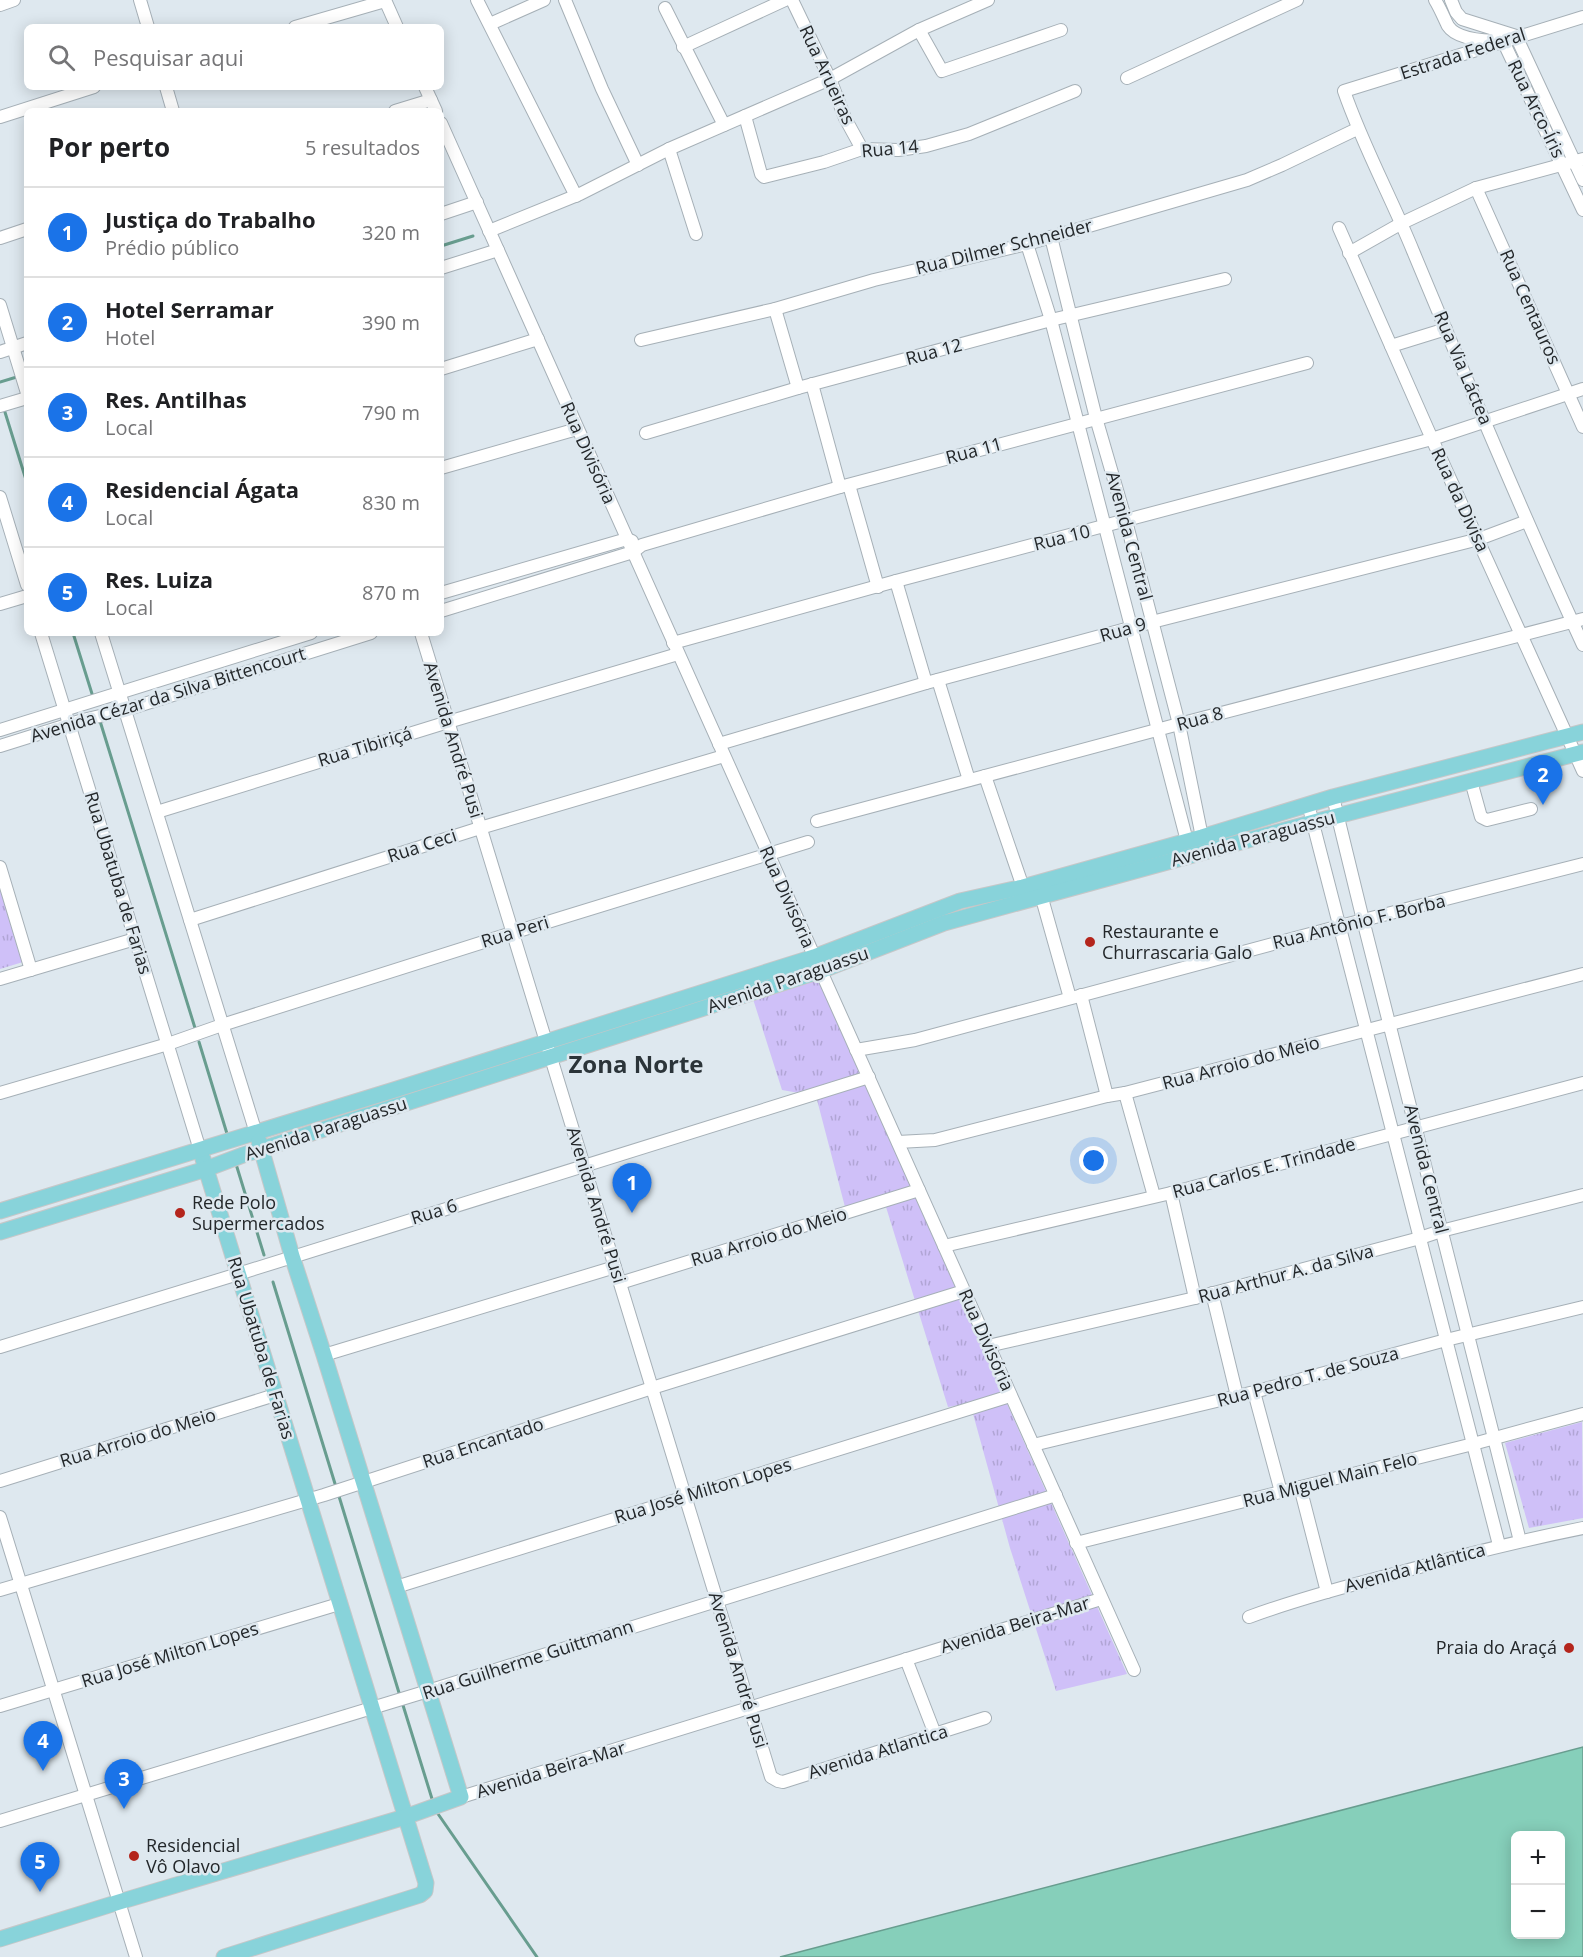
<!DOCTYPE html>
<html lang="pt">
<head>
<meta charset="utf-8">
<style>
	:root { --surface:#fff; --page:#f6f6f6; --text:#202124; --muted:#757577; --line:#e0e0e0; --accent:#1a73e8 }
	body { margin:0; font-family:"Open Sans",sans-serif; background:var(--page); color:var(--text) }
	.controls { position:absolute; right:18px; bottom:18px; display:grid; overflow:hidden; border-radius:9px; box-shadow:0 3px 15px #0003 }
	.controls button { width:54px; height:54px; display:grid; place-items:center; padding:0; border:0; border-bottom:2px solid var(--line); background:var(--surface); color:var(--text); font:30px sans-serif }
	.you { position:absolute; left:1094px; top:1161px; width:21px; height:21px; margin:-15px; border:4px solid #fff; border-radius:50%; background:#1a73e8; box-shadow:0 0 0 9px #1a73e833 }
	.badge { display:grid; place-items:center; width:39px; height:39px; border-radius:50%; background:var(--accent); color:#fff; font-size:20px; font-weight:700 }
	.pin { position:absolute; translate:-50% -50px; filter:drop-shadow(0 2px 3px #0008) }
	.pin::after { content:''; position:absolute; top:32px; width:21px; height:18px; background:inherit; clip-path:polygon(0 0,100% 0,50% 100%) }
	.list { margin:0; padding:0; list-style:none }
	h2 { display:flex; justify-content:space-between; align-items:center; height:78px; margin:0; padding:0 24px; font-size:26px }
	h2 small { font-size:20px; font-weight:400; color:var(--muted) }
	.list li { display:grid; grid-template-columns:39px 1fr auto; gap:18px; align-items:center; box-sizing:border-box; height:90px; padding:0 24px; border-top:2px solid var(--line) }
	.list b { display:block; font-size:22px; white-space:nowrap }
	.list p { margin:0; font-size:20px; white-space:nowrap; color:var(--muted) }
	.list em { font-size:20px; font-style:normal; color:var(--muted) }
	.icon { flex:none; width:33px; height:33px; fill:none; stroke:currentColor; stroke-width:2; stroke-linecap:round; stroke-linejoin:round }
	.map { position:relative; flex:none; width:1583px; height:1957px; overflow:hidden }
	.search { position:absolute; background:var(--surface); box-shadow:0 3px 15px #0003; left:24px; top:24px; width:420px; height:66px; display:flex; align-items:center; gap:15px; box-sizing:border-box; padding:0 21px; border-radius:9px; color:var(--muted); font-size:22px }
	.panel { position:absolute; background:var(--surface); box-shadow:0 3px 15px #0003; left:24px; top:108px; width:420px; height:528px; border-radius:9px }
	.map>svg:first-child { display:block }
	.park { fill:url(#park-tufts) }
	.water { fill:#86cfba; stroke:#689d8f; stroke-width:1.5; fill-rule:evenodd }
	.lines { fill:none; stroke-linecap:round; stroke-linejoin:round }
	.stream { stroke:#689d8f; stroke-width:3 }
	.minor-casing { stroke:#a6b0b7; stroke-width:14 }
	.major-casing { stroke:#c6c7c8; stroke-width:17 }
	.minor { stroke:#fff; stroke-width:12 }
	.major { stroke:#88d3da; stroke-width:15 }
	.poi-dot { fill:#b4251c; stroke:#dee8ef; stroke-width:2 }
	.labels { text-anchor:middle; stroke-width:5; stroke-linejoin:round; paint-order:stroke }
	.street-label { font-size:18px; fill:#23272a; stroke:#dee8ef }
	.poi-label { font-size:18px; fill:#23272a; stroke:#dee8ef; text-anchor:start }
	.district-label { font-size:24px; font-weight:bold; fill:#2b3439; stroke:#dee8ef }
</style>
</head>
<body>
<div class="map">
<svg width="1583" height="1957" viewBox="0 0 1583 1957">
	<defs>
		<pattern id="park-tufts" width="24" height="20" patternUnits="userSpaceOnUse" patternTransform="scale(1.5)"><rect width="24" height="20" fill="#cfc0f8"/><path d="M3 7l-1-3M5 7V3M7 7l1-3M15 17l-1-3M17 17v-4M19 17l1-3" fill="none" stroke="#b1a5d5"/></pattern>
	</defs>
	<rect width="100%" height="100%" fill="#dee8ef"/>
	<g class="park">
		<path d="M0,885L23,962L0,969Z"/>
		<path d="M817,976L1127,1674L1056,1691L1010,1548L970,1403L948,1407L886,1207H845L816,1096L782,1090L753,999Z"/>
		<path d="M1582,1422L1583,1518L1529,1528L1505,1443Z"/>
	</g>
	<path class="water" d="M1583,1747V1957H780ZM1516,1836H1560V1934H1516Z"/>
	<g class="lines">
		<g class="stream">
			<path d="M441,246L473,236"/>
			<path d="M0,382L20,376"/>
			<path d="M4,409L27,483"/>
			<path d="M73,633L93,697"/>
			<path d="M100,721L195,1028"/>
			<path d="M199,1042L228,1137"/>
			<path d="M236,1164L264,1255"/>
			<path d="M273,1282L336,1487"/>
			<path d="M338,1493L400,1696"/>
			<path d="M402,1702L433,1802"/>
			<path d="M436,1811L537,1957"/>
		</g>
		<defs>
			<g id="minor">
				<path d="M140,0L148,27"/>
				<path d="M385,0L397,27"/>
				<path d="M477,0L576,196"/>
				<path d="M565,0L602,89L638,165"/>
				<path d="M792,0L830,79L845,118L862,149"/>
				<path d="M1435,0C1440,8 1444,18 1448,26C1457,40 1488,41 1503,41L1583,210"/>
				<path d="M1451,0L1456,12L1462,19L1516,36L1583,180"/>
				<path d="M0,5L14,0"/>
				<path d="M665,8L724,125"/>
				<path d="M1583,17L1344,91C1363,146 1391,197 1413,251C1468,383 1523,515 1583,645"/>
				<path d="M490,24L544,0"/>
				<path d="M295,27L385,1"/>
				<path d="M919,30L942,71L1061,30"/>
				<path d="M683,47L785,0"/>
				<path d="M1127,78L1297,0"/>
				<path d="M166,87L173,111"/>
				<path d="M425,87L436,111"/>
				<path d="M395,111L431,100"/>
				<path d="M745,116L761,174L764,177L824,162L862,149L898,150L926,146L969,134L1075,91"/>
				<path d="M0,117L94,87"/>
				<path d="M441,123L1134,1670"/>
				<path d="M669,149L696,234"/>
				<path d="M1476,188L1583,427"/>
				<path d="M441,214L477,202"/>
				<path d="M1339,228L1432,439L1583,771"/>
				<path d="M489,231L580,194L669,149L830,79L919,30L988,0"/>
				<path d="M1051,237L1096,418L1126,521L1179,724L1202,837"/>
				<path d="M0,238L27,229"/>
				<path d="M1027,244L1051,320L1187,841"/>
				<path d="M1349,253L1402,223L1476,188L1583,159"/>
				<path d="M441,268L498,250"/>
				<path d="M0,305L27,393"/>
				<path d="M775,309L798,388"/>
				<path d="M641,340L775,309L874,280L1027,244L1247,180L1282,165L1357,129"/>
				<path d="M1391,346L1446,329"/>
				<path d="M0,352L27,343"/>
				<path d="M441,369L538,339"/>
				<path d="M812,384L840,487"/>
				<path d="M0,406L27,398"/>
				<path d="M646,433L798,388L1051,320L1225,279"/>
				<path d="M441,468L577,429"/>
				<path d="M849,485L878,587"/>
				<path d="M0,497L27,585"/>
				<path d="M896,581L926,683"/>
				<path d="M441,593L627,539L632,541"/>
				<path d="M0,604L27,596"/>
				<path d="M441,611L633,552L642,545L840,487L1307,363"/>
				<path d="M41,633L200,1150"/>
				<path d="M101,633L256,1133"/>
				<path d="M421,633L771,1777L778,1781L783,1782L985,1718"/>
				<path d="M673,643L896,581L1432,439L1583,389"/>
				<path d="M938,680L969,780"/>
				<path d="M0,730L311,633"/>
				<path d="M719,744L926,683L1152,622L1479,539L1527,521"/>
				<path d="M0,746L83,720L125,710L371,633"/>
				<path d="M985,776L1025,893"/>
				<path d="M1471,781L1481,817L1487,820L1531,809"/>
				<path d="M1333,797L1363,920L1520,1541"/>
				<path d="M1308,804L1499,1545"/>
				<path d="M157,812L448,722L678,654"/>
				<path d="M817,821L1179,724L1583,619"/>
				<path d="M0,867L31,970"/>
				<path d="M1039,888L1070,998"/>
				<path d="M190,920L480,828L724,756"/>
				<path d="M0,979L135,939"/>
				<path d="M1081,995L1107,1096"/>
				<path d="M856,1050L915,1040L1340,926L1583,864"/>
				<path d="M0,1093L168,1044L222,1025L512,933L808,842"/>
				<path d="M1125,1093L1154,1196"/>
				<path d="M898,1142L935,1140L1107,1096L1125,1093L1583,974"/>
				<path d="M1171,1193L1195,1298"/>
				<path d="M944,1246L1171,1193L1583,1083"/>
				<path d="M620,1283L919,1190"/>
				<path d="M1212,1293L1237,1396"/>
				<path d="M988,1346L1195,1298L1420,1238L1441,1231L1583,1195"/>
				<path d="M0,1347L238,1274L869,1077"/>
				<path d="M324,1355L615,1267"/>
				<path d="M1254,1392L1281,1492"/>
				<path d="M1033,1445L1254,1392L1446,1340L1583,1307"/>
				<path d="M0,1481L275,1395"/>
				<path d="M1300,1487L1327,1592"/>
				<path d="M0,1517L136,1957"/>
				<path d="M1076,1543L1473,1444L1583,1414"/>
				<path d="M396,1587L1010,1396"/>
				<path d="M0,1590L324,1495L652,1388L964,1291"/>
				<path d="M1249,1617C1295,1600 1343,1587 1390,1575C1455,1557 1518,1541 1583,1528"/>
				<path d="M906,1659L935,1734"/>
				<path d="M0,1706L339,1604"/>
				<path d="M461,1797L1101,1599"/>
				<path d="M0,1821L428,1691L1056,1495"/>
			</g>
			<g id="major">
				<path d="M203,1159L426,1883L425,1891L420,1895L224,1957"/>
				<path d="M0,1211L394,1090L814,957L960,901L1023,887L1202,837L1333,797L1583,732"/>
				<path d="M0,1232L206,1169L243,1155L820,971L944,923L1314,822L1583,752"/>
				<path d="M0,1939L119,1902L405,1817L461,1797L324,1355L292,1256L259,1141"/>
			</g>
		</defs>
		<use href="#minor" class="minor-casing"/>
		<use href="#major" class="major-casing"/>
		<use href="#minor" class="minor"/>
		<use href="#major" class="major"/>
	</g>
	<g class="poi-dot">
		<circle cx="1090" cy="942" r="6"/>
		<circle cx="180" cy="1213" r="6"/>
		<circle cx="1569" cy="1648" r="6"/>
		<circle cx="134" cy="1856" r="6"/>
	</g>
	<g class="labels">
		<g class="street-label">
			<text transform="translate(1463 54) rotate(-18)" y="6">Estrada Federal</text>
			<text transform="translate(827 75) rotate(65)" y="6">Rua Arueiras</text>
			<text transform="translate(1536 109) rotate(64)" y="6">Rua Arco-Íris</text>
			<text transform="translate(890 149) rotate(-5)" y="6">Rua 14</text>
			<text transform="translate(1004 247) rotate(-14)" y="6">Rua Dilmer Schneider</text>
			<text transform="translate(1530 307) rotate(66)" y="6">Rua Centauros</text>
			<text transform="translate(934 352) rotate(-15)" y="6">Rua 12</text>
			<text transform="translate(1463 368) rotate(67)" y="6">Rua Via Láctea</text>
			<text transform="translate(974 451) rotate(-15)" y="6">Rua 11</text>
			<text transform="translate(588 453) rotate(66)" y="6">Rua Divisória</text>
			<text transform="translate(1460 500) rotate(65)" y="6">Rua da Divisa</text>
			<text transform="translate(1129 536) rotate(75)" y="6">Avenida Central</text>
			<text transform="translate(1062 538) rotate(-14)" y="6">Rua 10</text>
			<text transform="translate(1123 630) rotate(-16)" y="6">Rua 9</text>
			<text transform="translate(168 695) rotate(-17)" y="6">Avenida Cézar da Silva Bittencourt</text>
			<text transform="translate(1200 719) rotate(-15)" y="6">Rua 8</text>
			<text transform="translate(453 740) rotate(73)" y="6">Avenida André Pusi</text>
			<text transform="translate(365 747) rotate(-17)" y="6">Rua Tibiriçá</text>
			<text transform="translate(1253 839) rotate(-15)" y="6">Avenida Paraguassu</text>
			<text transform="translate(422 846) rotate(-18)" y="6">Rua Ceci</text>
			<text transform="translate(118 883) rotate(73)" y="6">Rua Ubatuba de Farias</text>
			<text transform="translate(787 897) rotate(66)" y="6">Rua Divisória</text>
			<text transform="translate(1359 922) rotate(-14)" y="6">Rua Antônio F. Borba</text>
			<text transform="translate(515 932) rotate(-17)" y="6">Rua Peri</text>
			<text transform="translate(788 980) rotate(-19)" y="6">Avenida Paraguassu</text>
			<text transform="translate(1241 1063) rotate(-15)" y="6">Rua Arroio do Meio</text>
			<text transform="translate(326 1129) rotate(-18)" y="6">Avenida Paraguassu</text>
			<text transform="translate(1264 1168) rotate(-15)" y="6">Rua Carlos E. Trindade</text>
			<text transform="translate(1426 1169) rotate(76)" y="6">Avenida Central</text>
			<text transform="translate(596 1205) rotate(73)" y="6">Avenida André Pusi</text>
			<text transform="translate(434 1212) rotate(-17)" y="6">Rua 6</text>
			<text transform="translate(769 1237) rotate(-17)" y="6">Rua Arroio do Meio</text>
			<text transform="translate(1286 1274) rotate(-15)" y="6">Rua Arthur A. da Silva</text>
			<text transform="translate(986 1340) rotate(66)" y="6">Rua Divisória</text>
			<text transform="translate(261 1348) rotate(73)" y="6">Rua Ubatuba de Farias</text>
			<text transform="translate(1308 1377) rotate(-15)" y="6">Rua Pedro T. de Souza</text>
			<text transform="translate(138 1438) rotate(-17)" y="6">Rua Arroio do Meio</text>
			<text transform="translate(483 1443) rotate(-18)" y="6">Rua Encantado</text>
			<text transform="translate(1330 1480) rotate(-14)" y="6">Rua Miguel Main Felo</text>
			<text transform="translate(703 1491) rotate(-17)" y="6">Rua José Milton Lopes</text>
			<text transform="translate(1415 1568) rotate(-15)" y="6">Avenida Atlântica</text>
			<text transform="translate(1015 1625) rotate(-17)" y="6">Avenida Beira-Mar</text>
			<text transform="translate(170 1655) rotate(-17)" y="6">Rua José Milton Lopes</text>
			<text transform="translate(528 1660) rotate(-18)" y="6">Rua Guilherme Guittmann</text>
			<text transform="translate(738 1670) rotate(73)" y="6">Avenida André Pusi</text>
			<text transform="translate(878 1752) rotate(-17)" y="6">Avenida Atlantica</text>
			<text transform="translate(551 1770) rotate(-17)" y="6">Avenida Beira-Mar</text>
		</g>
		<g class="poi-label">
			<text x="1102" y="938">Restaurante e<tspan x="1102" dy="21">Churrascaria Galo</tspan></text>
			<text x="192" y="1209">Rede Polo<tspan x="192" dy="21">Supermercados</tspan></text>
			<text x="1557" y="1654" text-anchor="end">Praia do Araçá</text>
			<text x="146" y="1852">Residencial<tspan x="146" dy="21">Vô Olavo</tspan></text>
		</g>
		<g class="district-label">
			<text x="636" y="1073">Zona Norte</text>
		</g>
	</g>
</svg>
<div class="controls">
<button>+</button>
<button>−</button>
</div>
<div class="you"></div>
<div class="pin badge" style="left:632px;top:1213px">1</div>
<div class="pin badge" style="left:1543px;top:805px">2</div>
<div class="pin badge" style="left:124px;top:1809px">3</div>
<div class="pin badge" style="left:43px;top:1771px">4</div>
<div class="pin badge" style="left:40px;top:1892px">5</div>
<div class="search"><svg class="icon" aria-label="search" viewBox="0 0 24 24"><circle cx="10" cy="10" r="6"/><path d="M15 15l6 6"/></svg>Pesquisar aqui</div>
<section class="panel">
<h2>Por perto<small>5 resultados</small></h2>
<ul class="list">
<li><span class="badge">1</span><div><b>Justiça do Trabalho</b><p>Prédio público</p></div><em>320 m</em></li>
<li><span class="badge">2</span><div><b>Hotel Serramar</b><p>Hotel</p></div><em>390 m</em></li>
<li><span class="badge">3</span><div><b>Res. Antilhas</b><p>Local</p></div><em>790 m</em></li>
<li><span class="badge">4</span><div><b>Residencial Ágata</b><p>Local</p></div><em>830 m</em></li>
<li><span class="badge">5</span><div><b>Res. Luiza</b><p>Local</p></div><em>870 m</em></li>
</ul>
</section>
</div>
</body>
</html>
